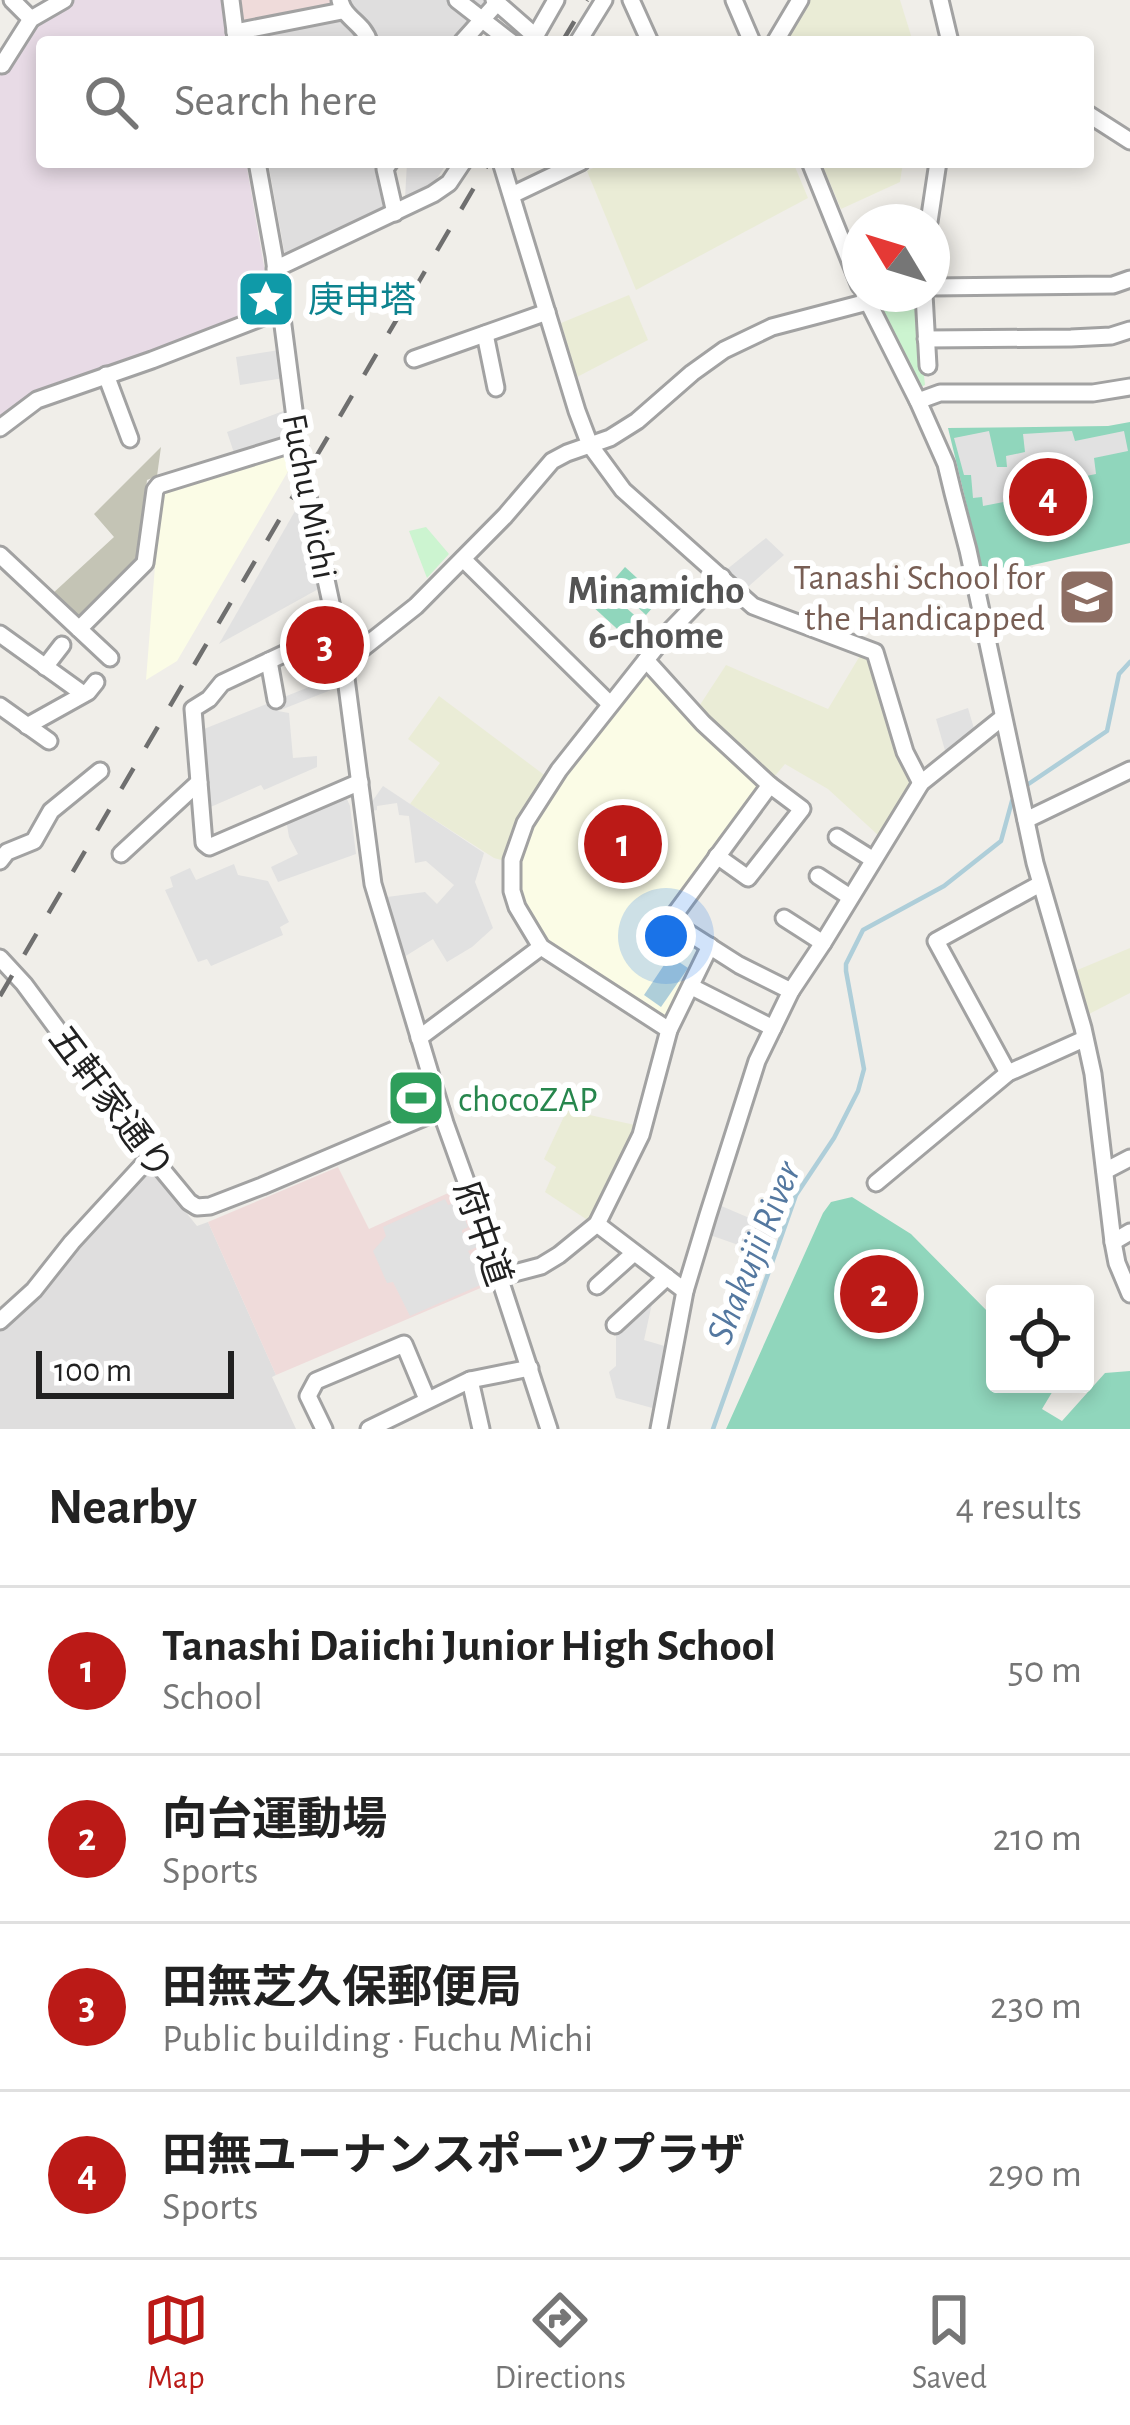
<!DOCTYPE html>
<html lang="en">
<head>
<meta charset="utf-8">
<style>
	:root { --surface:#fff; --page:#f2f2f2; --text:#222; --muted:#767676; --line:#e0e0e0; --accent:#bb1a17 }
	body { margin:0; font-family:"Alegreya Sans","Noto Sans JP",sans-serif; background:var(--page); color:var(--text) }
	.controls { position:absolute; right:36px; bottom:36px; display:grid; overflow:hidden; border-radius:12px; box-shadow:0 6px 18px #0003 }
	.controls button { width:108px; height:108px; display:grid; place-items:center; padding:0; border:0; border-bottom:3px solid var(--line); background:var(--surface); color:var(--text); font:60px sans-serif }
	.compass { position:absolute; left:842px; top:204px; width:108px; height:108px; border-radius:50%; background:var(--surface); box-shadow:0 6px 18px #0003; rotate:308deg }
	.scale { position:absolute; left:36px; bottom:30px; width:198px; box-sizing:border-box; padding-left:12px; border:6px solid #212121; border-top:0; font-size:33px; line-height:42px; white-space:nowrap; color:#212121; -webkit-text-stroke:9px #fff; paint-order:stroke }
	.you { position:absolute; left:666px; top:936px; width:42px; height:42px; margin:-30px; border:9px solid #fff; border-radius:50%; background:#1a73e8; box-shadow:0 0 0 18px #1a73e833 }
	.badge { display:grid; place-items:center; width:78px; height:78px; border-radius:50%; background:var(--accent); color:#fff; font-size:39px; font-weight:700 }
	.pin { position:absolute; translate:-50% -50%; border:6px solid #fff; box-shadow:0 3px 12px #0006 }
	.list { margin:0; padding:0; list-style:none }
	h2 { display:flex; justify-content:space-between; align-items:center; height:156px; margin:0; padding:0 48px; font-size:51px }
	h2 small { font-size:39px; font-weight:400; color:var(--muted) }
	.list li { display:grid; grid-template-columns:78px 1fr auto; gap:36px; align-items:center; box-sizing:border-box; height:168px; padding:0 48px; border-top:3px solid var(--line) }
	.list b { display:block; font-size:45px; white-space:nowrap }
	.list p { margin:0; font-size:39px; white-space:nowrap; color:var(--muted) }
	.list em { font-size:39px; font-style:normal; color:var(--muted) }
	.icon { flex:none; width:66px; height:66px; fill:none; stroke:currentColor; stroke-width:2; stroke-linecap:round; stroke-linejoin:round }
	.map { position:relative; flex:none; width:1130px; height:1429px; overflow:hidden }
	.search { position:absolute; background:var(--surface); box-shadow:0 6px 18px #0003; left:36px; right:36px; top:36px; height:132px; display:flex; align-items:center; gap:30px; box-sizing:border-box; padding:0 42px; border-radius:12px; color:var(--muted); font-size:45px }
	.sheet { height:828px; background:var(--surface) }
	nav { display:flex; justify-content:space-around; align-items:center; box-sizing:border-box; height:168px; border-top:3px solid var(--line); background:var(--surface); font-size:33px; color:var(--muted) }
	nav a { display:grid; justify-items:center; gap:6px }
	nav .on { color:var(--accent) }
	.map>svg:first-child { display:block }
	.residential { fill:#dfdede }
	.commercial { fill:#efdbda }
	.industrial { fill:#e8dbe6 }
	.education { fill:#fbfce6 }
	.construction { fill:#c4c4b5 }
	.farmland { fill:#eaecd6 }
	.park { fill:#ccf4d0 }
	.pitch { fill:#90d6bc }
	.parking { fill:#e1e1e1 }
	.water { fill:#aeced9 }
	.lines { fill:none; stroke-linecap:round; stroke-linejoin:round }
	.stream { stroke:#aeced9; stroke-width:4.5 }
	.minor-casing { stroke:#a2a2a2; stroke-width:21 }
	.minor { stroke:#fff; stroke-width:15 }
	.rail { stroke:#6f6f6f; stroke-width:4.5; stroke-dasharray:24 24; stroke-linecap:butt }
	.labels { text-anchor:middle; stroke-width:12; stroke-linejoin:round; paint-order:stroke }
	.culture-label { font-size:36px; fill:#0d838f; stroke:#fff; text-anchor:start }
	.street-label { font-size:36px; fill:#212121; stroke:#fff }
	.education-label { font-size:36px; fill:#785e54; stroke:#fff; text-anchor:end }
	.leisure-label { font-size:36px; fill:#27864d; stroke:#fff; text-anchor:start }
	.neighbourhood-label { font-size:39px; font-weight:bold; fill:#545454; stroke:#fff }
	.water-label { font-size:39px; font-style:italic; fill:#5478a0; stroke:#fff }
</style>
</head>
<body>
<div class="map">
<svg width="1130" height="1429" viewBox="0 0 1130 1429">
	<rect width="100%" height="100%" fill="#f0eee9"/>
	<g class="residential">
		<path d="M349,0H493L456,42H376L372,27L352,13Z"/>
		<path d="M341,14L366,42H246L244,35Z"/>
		<path d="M268,162H388L394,207L286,261Z"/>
		<path d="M407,162H448L435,181L405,199Z"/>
		<path d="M147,1168L151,1169L197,1226L208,1222L276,1375L272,1377L296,1429H0V1327Z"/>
	</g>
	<g class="commercial">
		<path d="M239,0H336L333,5L248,25L241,17Z"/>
		<path d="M338,1167L369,1229L457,1189L490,1284L276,1375L208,1222Z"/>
	</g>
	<path class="industrial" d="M75,0H222L227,42H42V162H246L269,295L268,311L0,422V69L31,24Z"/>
	<g class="education">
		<path d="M287,453L294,457V461L177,661L146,680L161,490Z"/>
		<path d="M649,677L693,726L760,785L758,794L656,934L662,938L668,928L699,950L701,959L671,1019L662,1021L539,937L519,899L516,876L520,855L529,833L581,751L638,679Z"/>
	</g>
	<path class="construction" d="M161,447L157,476L147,480L138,563L80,622L51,595L114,537L94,514Z"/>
	<g class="farmland">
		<path d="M809,0H900L913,42H783Z"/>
		<path d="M606,162H793L808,198L636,290L587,171Z"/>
		<path d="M821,162H903L900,182L841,209Z"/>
		<path d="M629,295L648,340L577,377L561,323Z"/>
		<path d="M861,654L869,659L897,752L911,788L879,836L828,789L785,764L774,777L698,708L726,665L828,709Z"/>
		<path d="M439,696L547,777L516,822L505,861L494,858L410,804L440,763L408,739Z"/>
		<path d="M1130,948V993L1089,1014L1075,971Z"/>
		<path d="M567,1110L635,1125L599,1211L589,1221L545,1192L556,1167L544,1159Z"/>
	</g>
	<g class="park">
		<path d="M908,302L917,308L925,385L921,387L882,314L886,308Z"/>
		<path d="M426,527L449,554L427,578L409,531Z"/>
	</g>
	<g class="pitch">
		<path d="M1130,422V543L984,576L948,428L1108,426Z"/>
		<path d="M625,567L660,599L646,615L611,583Z"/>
		<path d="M605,589L641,621L626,637L591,605Z"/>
		<path d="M852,1197L911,1234L995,1319V1384H1057L1042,1409L1062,1421L1105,1373L1130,1371V1429H726L823,1213L831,1202Z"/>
	</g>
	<g class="parking">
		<path d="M279,350L284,378L240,385L236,357Z"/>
		<path d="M286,410L290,434L286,441L235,456L227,432Z"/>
		<path d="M989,431L997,467H1007L1006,456L1025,452L1023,434L1072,431L1075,441L1124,431L1128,451L1094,458L1096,474L1021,489L1019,499L983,506L982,497L973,498L971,475H964L954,438Z"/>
		<path d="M303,497L322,587L219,644Z"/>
		<path d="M766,538L784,555L749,586H742L726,570Z"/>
		<path d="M339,675L341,686L278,711L289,713L293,758L317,756V767L264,790L261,785L206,809L199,731Z"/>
		<path d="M968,708L975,732L946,754L936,719Z"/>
		<path d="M383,786L484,853L475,882L493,928L472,947L447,962L433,939L404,957L387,897L425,892L437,904L454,885L426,861L415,863L409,816L399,815L397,803L377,806V810L372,811L371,803Z"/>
		<path d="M346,797L350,806L356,854L278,882L271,867L298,854L289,837L286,819L300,812L303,816Z"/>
		<path d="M234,864L238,875L268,881L289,922L280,927L283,935L211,966L207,959L198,962L165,890L173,887L170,877L190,868L196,880Z"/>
		<path d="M445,1199L448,1205L458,1202L468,1227L462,1230V1233L472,1230L477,1247L468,1251L485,1283L410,1316L393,1282L387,1283L373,1251L386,1236L383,1227Z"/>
		<path d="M719,1205L775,1229L767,1255L710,1235Z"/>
		<path d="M653,1299L644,1340L668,1347L656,1409L616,1398L609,1372L616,1366V1330Z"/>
	</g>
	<path class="water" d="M670,956L688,968L661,1007L644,995Z"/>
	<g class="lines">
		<g class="stream">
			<path d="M1024,787L1107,731L1119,674L1130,662"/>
			<path d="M713,1429L796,1195L834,1138L858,1091L864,1069L846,971V964L863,930L944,886L1001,841L1012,801L1016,795"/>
		</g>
		<defs>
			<g id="minor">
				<path d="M12,0L31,19"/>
				<path d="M231,0L236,39"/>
				<path d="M340,0C344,19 364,23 369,42"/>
				<path d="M457,0L511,42"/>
				<path d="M494,0L535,36"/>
				<path d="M631,0L650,42"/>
				<path d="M734,0L752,42"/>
				<path d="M940,0L950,42"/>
				<path d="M235,32L342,11"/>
				<path d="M462,42L497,3"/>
				<path d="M532,42L556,0"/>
				<path d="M578,42L604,0"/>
				<path d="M775,42L800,0"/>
				<path d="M0,63L2,65L31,19L64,0"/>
				<path d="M1088,114L1130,141"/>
				<path d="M257,162L274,256L301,464L344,663L373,884L445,1123L486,1237L549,1429"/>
				<path d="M390,162L385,169L395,213"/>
				<path d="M501,162L577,411L590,445L623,490L753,606L875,652L905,752L921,783"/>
				<path d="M810,162L860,286"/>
				<path d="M512,195L581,162"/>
				<path d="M929,222L938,162"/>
				<path d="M275,269L433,194L449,183L463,162"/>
				<path d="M932,287L1113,285L1130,279"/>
				<path d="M864,294L918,401L946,464L953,493L968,550L1035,863L1083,1028L1093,1074L1113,1242L1117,1263L1130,1294"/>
				<path d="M924,294L928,366"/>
				<path d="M485,334L496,388"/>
				<path d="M926,339L1071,338L1111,336L1130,330"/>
				<path d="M414,359L547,312"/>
				<path d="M106,375L130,439"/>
				<path d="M918,401L940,393H1093L1130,387"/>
				<path d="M0,428L37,400L152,360L281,310"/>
				<path d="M0,555L79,629L145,563L155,490L159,485L298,442"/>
				<path d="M463,559L610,704"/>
				<path d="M79,629L110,658"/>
				<path d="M337,629L222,683L209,699L193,709L204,843L209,847L360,782"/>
				<path d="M0,634L82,693"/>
				<path d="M646,660L703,723L770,785L670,921L739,965L791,991"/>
				<path d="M269,661L276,700"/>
				<path d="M344,663L416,606L505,516L552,461L567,453L610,438L637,421L692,373L724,350L772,327L898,294"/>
				<path d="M45,667L62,645"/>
				<path d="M0,706L49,741"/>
				<path d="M27,726L88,692L96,682"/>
				<path d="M1026,820L1130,770"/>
				<path d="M837,837L872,859"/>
				<path d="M121,854L199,782"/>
				<path d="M717,856L748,878L802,809L770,785"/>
				<path d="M0,861L7,852L34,841L51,811L100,771"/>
				<path d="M818,876L850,897"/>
				<path d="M784,918L823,943"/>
				<path d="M0,958L24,984L151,1156L189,1202L197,1207L210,1206L262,1186L441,1110"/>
				<path d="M692,987L773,1028"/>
				<path d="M669,1030L541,947L517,907L512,891V860L525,823L559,770L665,636L722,577"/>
				<path d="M419,1038L541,947"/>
				<path d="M1008,1073L936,941L1040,884"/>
				<path d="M1105,1171L1130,1158"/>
				<path d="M876,1183L1008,1073L1084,1039"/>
				<path d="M597,1224L685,1291"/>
				<path d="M1113,1242L1130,1232"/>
				<path d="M499,1277L541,1266L559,1255L597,1224L641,1135L669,1030L710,946"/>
				<path d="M597,1286L634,1253"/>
				<path d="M0,1321L34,1290L72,1242L151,1156"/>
				<path d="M615,1325L667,1277"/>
				<path d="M470,1380L481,1429"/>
				<path d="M324,1429L308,1396L316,1381L404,1344L427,1399"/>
				<path d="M369,1429L470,1380L530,1368"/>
				<path d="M659,1429L685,1291L708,1215L757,1061L791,991L823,943L921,783L1002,718"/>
			</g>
		</defs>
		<use href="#minor" class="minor-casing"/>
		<use href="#minor" class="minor"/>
		<g class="rail">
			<path d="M562,42L587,0"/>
			<path d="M0,996L489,162"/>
		</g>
	</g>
	<defs>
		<symbol id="sight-square" viewBox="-11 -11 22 22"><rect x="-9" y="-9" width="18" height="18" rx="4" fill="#0f9aa8" stroke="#fff"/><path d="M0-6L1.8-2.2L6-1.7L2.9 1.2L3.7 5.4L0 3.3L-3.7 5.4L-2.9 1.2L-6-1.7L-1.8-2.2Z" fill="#fff"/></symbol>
		<symbol id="school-square" viewBox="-11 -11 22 22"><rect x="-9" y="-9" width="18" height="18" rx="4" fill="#8d6e63" stroke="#fff"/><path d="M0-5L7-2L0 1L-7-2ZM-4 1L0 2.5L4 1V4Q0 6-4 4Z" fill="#fff"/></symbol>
		<symbol id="stadium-square" viewBox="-11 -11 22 22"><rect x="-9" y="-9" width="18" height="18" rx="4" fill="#2e9e5b" stroke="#fff"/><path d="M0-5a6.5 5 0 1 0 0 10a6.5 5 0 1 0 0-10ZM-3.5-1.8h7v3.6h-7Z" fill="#fff"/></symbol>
	</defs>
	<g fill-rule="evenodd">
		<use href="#sight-square" x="233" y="266" width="66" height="66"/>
		<use href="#school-square" x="1054" y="564" width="66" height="66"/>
		<use href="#stadium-square" x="383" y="1065" width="66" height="66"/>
	</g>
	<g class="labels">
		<g class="culture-label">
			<text x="308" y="312">庚申塔</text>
		</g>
		<g class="street-label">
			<text transform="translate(311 496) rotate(79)" y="13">Fuchu Michi</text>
			<text transform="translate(112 1102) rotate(53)" y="13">五軒家通り</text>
			<text transform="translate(484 1233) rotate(71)" y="13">府中道</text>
		</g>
		<g class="education-label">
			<text x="1045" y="589">Tanashi School for<tspan x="1045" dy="41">the Handicapped</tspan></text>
		</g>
		<g class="leisure-label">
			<text x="458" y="1111">chocoZAP</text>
		</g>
		<g class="neighbourhood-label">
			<text x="656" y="603">Minamicho<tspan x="656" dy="45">6-chome</tspan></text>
		</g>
		<g class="water-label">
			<text transform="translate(752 1252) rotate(-68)" y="14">Shakujii River</text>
		</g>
	</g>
</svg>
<div class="controls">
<button><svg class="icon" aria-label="locate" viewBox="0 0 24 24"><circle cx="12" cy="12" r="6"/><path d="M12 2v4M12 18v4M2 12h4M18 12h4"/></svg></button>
</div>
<svg class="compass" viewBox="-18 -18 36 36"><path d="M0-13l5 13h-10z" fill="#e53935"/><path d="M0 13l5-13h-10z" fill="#767676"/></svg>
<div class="scale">100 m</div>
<div class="you"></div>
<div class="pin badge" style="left:623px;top:844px">1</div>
<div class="pin badge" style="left:879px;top:1294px">2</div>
<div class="pin badge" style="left:325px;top:645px">3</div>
<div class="pin badge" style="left:1048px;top:497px">4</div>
<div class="search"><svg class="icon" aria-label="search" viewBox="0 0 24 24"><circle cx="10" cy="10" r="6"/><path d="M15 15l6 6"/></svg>Search here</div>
</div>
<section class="sheet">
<h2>Nearby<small>4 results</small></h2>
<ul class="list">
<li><span class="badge">1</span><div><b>Tanashi Daiichi Junior High School</b><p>School</p></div><em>50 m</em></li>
<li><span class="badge">2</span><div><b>向台運動場</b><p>Sports</p></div><em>210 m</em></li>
<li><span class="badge">3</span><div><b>田無芝久保郵便局</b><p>Public building · Fuchu Michi</p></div><em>230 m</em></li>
<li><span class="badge">4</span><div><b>田無ユーナンスポーツプラザ</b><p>Sports</p></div><em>290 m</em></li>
</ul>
</section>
<nav>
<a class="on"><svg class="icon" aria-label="map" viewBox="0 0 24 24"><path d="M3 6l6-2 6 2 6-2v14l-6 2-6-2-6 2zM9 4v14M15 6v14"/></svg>Map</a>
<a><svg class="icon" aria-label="directions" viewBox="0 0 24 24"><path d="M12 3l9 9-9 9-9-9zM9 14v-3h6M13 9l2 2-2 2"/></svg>Directions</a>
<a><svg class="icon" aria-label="saved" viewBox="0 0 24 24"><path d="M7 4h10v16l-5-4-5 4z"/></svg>Saved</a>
</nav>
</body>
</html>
